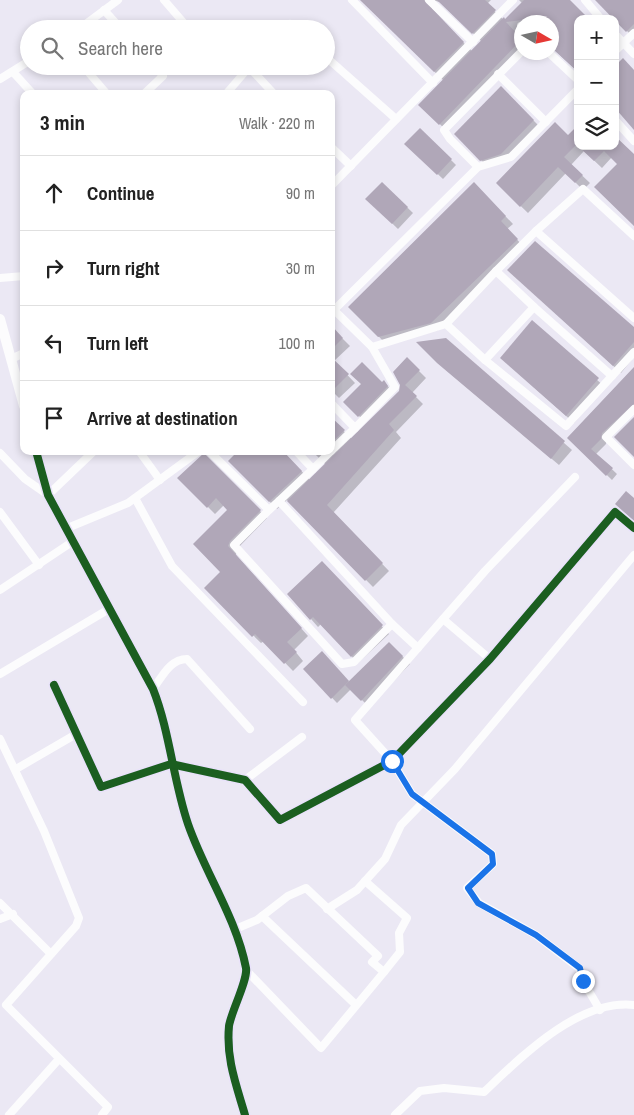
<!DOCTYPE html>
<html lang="en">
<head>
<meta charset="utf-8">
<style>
	:root { --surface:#fff; --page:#f2f2f2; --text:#222; --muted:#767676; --line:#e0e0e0 }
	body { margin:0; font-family:"Archivo Narrow",sans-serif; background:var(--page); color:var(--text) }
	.controls { position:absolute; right:15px; top:15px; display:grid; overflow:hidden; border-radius:10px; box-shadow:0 2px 8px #0003 }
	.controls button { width:45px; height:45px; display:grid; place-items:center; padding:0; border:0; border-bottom:1px solid var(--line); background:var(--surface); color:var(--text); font:25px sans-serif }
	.compass { position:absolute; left:514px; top:15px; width:45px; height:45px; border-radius:50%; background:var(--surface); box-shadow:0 2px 8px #0003; rotate:99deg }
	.stop { position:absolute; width:15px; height:15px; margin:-11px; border:4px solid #1a73e8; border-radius:50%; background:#fff }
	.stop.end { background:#1a73e8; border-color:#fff; box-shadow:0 1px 5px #0008 }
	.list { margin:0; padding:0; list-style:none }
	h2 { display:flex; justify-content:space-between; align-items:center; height:65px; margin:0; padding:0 20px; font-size:21px }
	h2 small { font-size:16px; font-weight:400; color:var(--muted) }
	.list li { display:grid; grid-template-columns:32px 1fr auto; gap:15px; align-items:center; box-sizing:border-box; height:75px; padding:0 20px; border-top:1px solid var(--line) }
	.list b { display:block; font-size:19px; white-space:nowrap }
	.list em { font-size:16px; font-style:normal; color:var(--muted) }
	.icon { flex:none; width:28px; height:28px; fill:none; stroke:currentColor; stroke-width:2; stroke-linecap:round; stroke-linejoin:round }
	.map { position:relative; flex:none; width:634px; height:1115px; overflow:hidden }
	.search { position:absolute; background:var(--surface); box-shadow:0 2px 8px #0003; left:20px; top:20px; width:315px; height:55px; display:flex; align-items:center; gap:12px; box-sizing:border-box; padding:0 18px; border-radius:28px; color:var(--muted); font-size:19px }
	.panel { position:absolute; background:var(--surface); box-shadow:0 2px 8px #0003; left:20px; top:90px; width:315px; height:365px; border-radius:10px }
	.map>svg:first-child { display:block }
	.shadow { fill:#0003; fill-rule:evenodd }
	.building { fill:#b0a7b8 }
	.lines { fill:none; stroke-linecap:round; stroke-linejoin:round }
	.minor { stroke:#fcfcfd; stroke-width:8 }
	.tertiary { stroke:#fcfcfd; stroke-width:10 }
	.cycleway-casing { stroke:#e9e2fa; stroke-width:11 }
	.cycleway { stroke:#1b5e20; stroke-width:8 }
	.route { stroke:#1a73e8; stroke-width:6 }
</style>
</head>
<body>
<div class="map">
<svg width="634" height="1115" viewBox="0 0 634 1115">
	<rect width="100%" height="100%" fill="#ebe8f4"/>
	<g class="shadow">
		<path d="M361,0H491L487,4L505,21L522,3L519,0H569L578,19V72L552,48V22H522V52L447,131L420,105L444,81ZM436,1L442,3L482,42L472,51L432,12V4Z"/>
		<path d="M596,0H634V38Z"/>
		<path d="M501,88L541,128L508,161L488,167L455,134Z"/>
		<path d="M578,127V146H615L634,156V226L619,164L612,157L602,168L584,151L571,165L590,183L583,190L566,173L528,213L497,183L568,137Z"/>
		<path d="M420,129L456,165L443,179L406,144Z"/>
		<path d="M382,183L413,213L398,229L367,199Z"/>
		<path d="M474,184L513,224L507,229L524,247L438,330L386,344L350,307Z"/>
		<path d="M516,277L634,329V357L621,373Z"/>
		<path d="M532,322L605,387L574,423L509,365Z"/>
		<path d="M331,327L350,346L334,361L355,383L339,398L331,390Z"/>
		<path d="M446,339L572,450L559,465L446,370Z"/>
		<path d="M407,359L426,378L412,393L423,404L396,432L401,438L333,513L389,571L373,587L287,500L277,509L229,461L282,451L310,480L326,465L312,451H331V419L352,439L400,392Z"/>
		<path d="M634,368V412L607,438L606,444L596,454L617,474L612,480L569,438Z"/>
		<path d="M384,382L393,392L364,421L345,402Z"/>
		<path d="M204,455L267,518L237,549L236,555L308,636L294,650L303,661L293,671L264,641L261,643L205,588L222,572L229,510L224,505L215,514L179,478Z"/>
		<path d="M329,570L389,634L358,663L321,624L318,627L311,619Z"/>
		<path d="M389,643L410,664L369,707L351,689L337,703L305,669L322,653L350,683Z"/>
	</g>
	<g class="building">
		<path d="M360,0H424L464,42L434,72Z"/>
		<path d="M437,0H485L496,10L472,34Z"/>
		<path d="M524,0H570L589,19H578V72L552,48V22H526L522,20L506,22L522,39L439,125L418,105L504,17L505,19Z"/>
		<path d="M595,0H634V24L626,32Z"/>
		<path d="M623,58L634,70V130L615,108V66Z"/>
		<path d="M501,86L534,120L501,154L480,161L454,134Z"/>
		<path d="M555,122L568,135L578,125V143L564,157L583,175L575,183L558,167L520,207L496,183Z"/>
		<path d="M420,128L452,159L437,175L404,144Z"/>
		<path d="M615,136L634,154V226L594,187L617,164L604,151L594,161L578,146H615Z"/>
		<path d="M382,182L408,207L392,224L365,199Z"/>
		<path d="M474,182L506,216L501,221L518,239L431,323L378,337L348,307Z"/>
		<path d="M535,241L634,327V342L613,366L507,270Z"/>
		<path d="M532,320L599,378L566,416L500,358Z"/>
		<path d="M331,325L343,338L331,350Z"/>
		<path d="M446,338L565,441L551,459L437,363L416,342Z"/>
		<path d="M331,357L349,374L331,392Z"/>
		<path d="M407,357L420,370L405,385L417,396L389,424L394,430L327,505L383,563L365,581L287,501L399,391L400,385L393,372Z"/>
		<path d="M362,362L382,382L384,380L388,386L358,417L343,402L361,384L350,374Z"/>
		<path d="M634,367V404L602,433L601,439L591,449L613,468L606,476L567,438Z"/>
		<path d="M331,417L345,430L331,443Z"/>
		<path d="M634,417V457L614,437Z"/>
		<path d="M238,451H283L302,471L269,502L228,461Z"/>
		<path d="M204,453L261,510L230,541L228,546L302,628L287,642L297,652L284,664L255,634L252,637L204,588L220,572L193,544L227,510L216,498L207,508L177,478Z"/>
		<path d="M626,491L634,498V521L615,504Z"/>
		<path d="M322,561L383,625L351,657L313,617L310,620L287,594Z"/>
		<path d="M389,642L403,656L361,701L345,685Z"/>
		<path d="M322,651L349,681L331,699L303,669Z"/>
	</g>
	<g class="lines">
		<g class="minor">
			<path d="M164,0L189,29"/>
			<path d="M352,0L433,83"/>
			<path d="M429,0L473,42"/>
			<path d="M585,0L601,19"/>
			<path d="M104,10L121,29"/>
			<path d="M521,26H522"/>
			<path d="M79,29L118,0"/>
			<path d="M285,29L290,24L295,29"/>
			<path d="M615,34L634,54"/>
			<path d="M615,51L634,33"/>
			<path d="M548,52L578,80"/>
			<path d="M326,57L396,119"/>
			<path d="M83,66L107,94"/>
			<path d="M249,67L274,94"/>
			<path d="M13,72L33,94"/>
			<path d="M498,74L546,122"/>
			<path d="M0,79L29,61"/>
			<path d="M144,94L163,76L155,66"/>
			<path d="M226,94L250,66"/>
			<path d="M615,120L634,141"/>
			<path d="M331,147L351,166"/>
			<path d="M478,167L450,139L444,130L522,51"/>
			<path d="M331,186L513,0"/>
			<path d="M536,231L583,189L634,236"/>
			<path d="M496,271L536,231L634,318"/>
			<path d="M0,278L24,276"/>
			<path d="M534,307L612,376"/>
			<path d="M332,308L334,310L478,167L511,157L578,89"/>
			<path d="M331,313L334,310L372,347L446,324L485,360L566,426L634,352"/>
			<path d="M446,324L496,271L534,307L485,360"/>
			<path d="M11,359L24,353"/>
			<path d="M331,403L355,428L395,387L372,347"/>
			<path d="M634,409L606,437L634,465"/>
			<path d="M139,451L160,480"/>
			<path d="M209,451L269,510L234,545L342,664L354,662L392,624L418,648"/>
			<path d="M296,451L313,469L331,451"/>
			<path d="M331,451L355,428"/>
			<path d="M0,453L25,479L48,495L94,451"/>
			<path d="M575,477L485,571L355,720L392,761L412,794L492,854L493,864L467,888L479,903L536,935L579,968L583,981L600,1010"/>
			<path d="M135,498L172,566L303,702"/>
			<path d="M279,501L313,469"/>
			<path d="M269,510L279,501L392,624"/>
			<path d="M0,512L39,565"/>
			<path d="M65,529L128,503L199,451"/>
			<path d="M0,590L72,542"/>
			<path d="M443,619L490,659"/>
			<path d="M0,674L109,609"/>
			<path d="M54,685L101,787L171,764L245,780L280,820L392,761L490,659L615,512L634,528"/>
			<path d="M153,689C162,677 170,659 187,659L250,729"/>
			<path d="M0,739L44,831L79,918L76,926L6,1005L108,1107L102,1115"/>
			<path d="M16,769L78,733"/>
			<path d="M245,780L302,737"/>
			<path d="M365,881L407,918L399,933L400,952L384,972"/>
			<path d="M0,903L51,954"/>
			<path d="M327,909L357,890L385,859L401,825L455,769L634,555"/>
			<path d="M262,916L355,1004"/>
			<path d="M0,919L13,914"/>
			<path d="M233,930L257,920L288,896L306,888L378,956L372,962L384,972L321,1048L246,970"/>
			<path d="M9,1115L59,1059"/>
			<path d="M395,1115L420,1091L444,1088L484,1092C521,1057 578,999 634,1005"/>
		</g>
		<g class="tertiary">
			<path d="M0,319L24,406"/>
			<path d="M36,451L48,495L153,689C170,732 173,780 188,824C205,873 236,917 246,968C248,980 231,1012 229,1026C226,1059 236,1084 245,1115"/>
		</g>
		<defs>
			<g id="cycleway">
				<path d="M36,451L48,495L153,689C170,732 173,780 188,824C205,873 236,917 246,968C248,980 231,1012 229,1026C226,1059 236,1084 245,1115"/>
				<path d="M54,685L101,787L171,764L245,780L280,820L392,761L490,659L615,512L634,528"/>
			</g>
		</defs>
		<use href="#cycleway" class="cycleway-casing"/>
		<use href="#cycleway" class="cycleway"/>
	</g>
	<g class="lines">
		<path class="route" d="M392,761L412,794L492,854L493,864L468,888L478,903L536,935L580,968L583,981"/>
	</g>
</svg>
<div class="controls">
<button>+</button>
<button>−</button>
<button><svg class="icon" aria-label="layers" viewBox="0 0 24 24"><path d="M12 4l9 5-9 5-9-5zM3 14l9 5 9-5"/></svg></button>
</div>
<svg class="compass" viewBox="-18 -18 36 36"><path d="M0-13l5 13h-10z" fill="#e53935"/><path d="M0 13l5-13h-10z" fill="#767676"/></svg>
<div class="stop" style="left:392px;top:761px"></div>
<div class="stop end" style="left:583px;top:981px"></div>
<div class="search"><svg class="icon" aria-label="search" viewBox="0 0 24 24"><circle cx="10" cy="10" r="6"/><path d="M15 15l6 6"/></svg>Search here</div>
<section class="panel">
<h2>3 min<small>Walk · 220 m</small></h2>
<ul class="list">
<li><svg class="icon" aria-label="ahead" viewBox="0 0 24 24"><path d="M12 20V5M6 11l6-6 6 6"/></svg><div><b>Continue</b></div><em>90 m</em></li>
<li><svg class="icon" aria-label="right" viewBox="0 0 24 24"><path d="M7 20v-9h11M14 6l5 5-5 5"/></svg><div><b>Turn right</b></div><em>30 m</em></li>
<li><svg class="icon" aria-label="left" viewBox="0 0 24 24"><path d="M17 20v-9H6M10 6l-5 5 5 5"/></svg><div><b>Turn left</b></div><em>100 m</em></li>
<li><svg class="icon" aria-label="arrive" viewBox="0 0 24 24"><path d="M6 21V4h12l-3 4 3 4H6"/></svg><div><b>Arrive at destination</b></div></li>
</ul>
</section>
</div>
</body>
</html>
